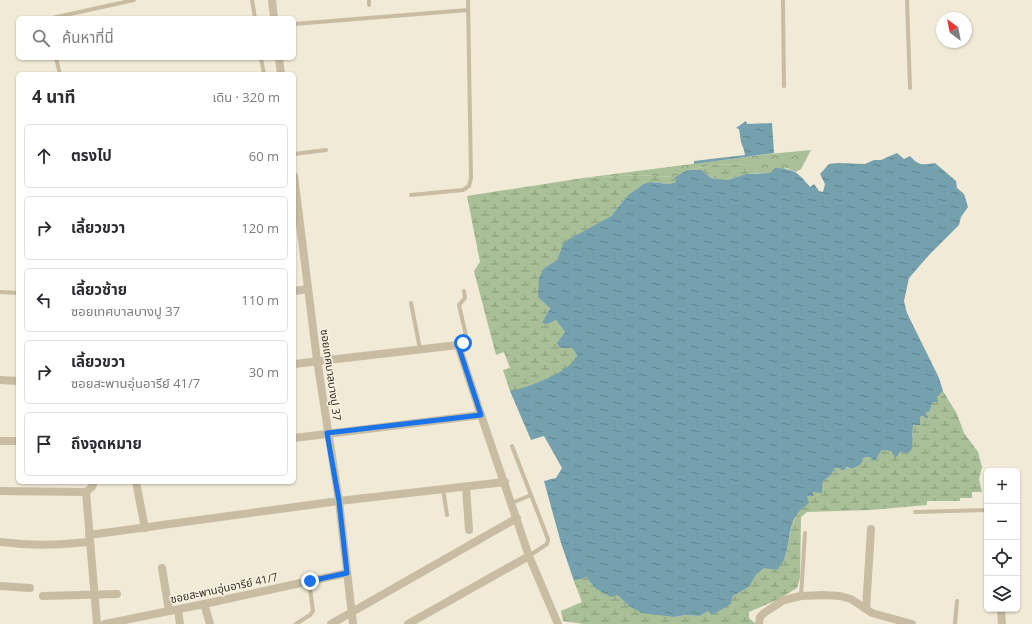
<!DOCTYPE html>
<html lang="th">
<head>
<meta charset="utf-8">
<style>
	:root { --surface:#fff; --page:#f2f2f3; --text:#2b2b33; --muted:#7c7c81; --line:#e1e1e2 }
	body { margin:0; font-family:"Open Sans","Noto Sans Thai",sans-serif; background:var(--page); color:var(--text) }
	.controls { position:absolute; right:12px; bottom:12px; display:grid; overflow:hidden; border-radius:6px; box-shadow:0 1px 3px #0004 }
	.controls button { width:36px; height:36px; display:grid; place-items:center; padding:0; border:0; border-bottom:1px solid var(--line); background:var(--surface); color:var(--text); font:20px sans-serif }
	.compass { position:absolute; left:936px; top:12px; width:36px; height:36px; border-radius:50%; background:var(--surface); box-shadow:0 1px 3px #0004; rotate:328deg }
	.stop { position:absolute; width:12px; height:12px; margin:-9px; border:3px solid #1a73e8; border-radius:50%; background:#fff }
	.stop.end { background:#1a73e8; border-color:#fff; box-shadow:0 1px 4px #0008 }
	.list { margin:0; padding:0; list-style:none }
	h2 { display:flex; justify-content:space-between; align-items:center; height:52px; margin:0; padding:0 16px; font-size:17px }
	h2 small { font-size:13px; font-weight:400; color:var(--muted) }
	.list li { display:grid; grid-template-columns:26px 1fr auto; gap:12px; align-items:center; box-sizing:border-box; height:64px; margin:0 8px 8px; padding:0 8px; border:1px solid var(--line); border-radius:6px }
	.list b { display:block; font-size:15px; white-space:nowrap }
	.list p { margin:0; font-size:13px; white-space:nowrap; color:var(--muted) }
	.list em { font-size:13px; font-style:normal; color:var(--muted) }
	.icon { flex:none; width:22px; height:22px; fill:none; stroke:currentColor; stroke-width:2; stroke-linecap:round; stroke-linejoin:round }
	.map { position:relative; flex:none; width:1032px; height:624px; overflow:hidden }
	.search { position:absolute; background:var(--surface); box-shadow:0 1px 3px #0004; left:16px; top:16px; width:280px; height:44px; display:flex; align-items:center; gap:10px; box-sizing:border-box; padding:0 14px; border-radius:6px; color:var(--muted); font-size:15px }
	.panel { position:absolute; background:var(--surface); box-shadow:0 1px 3px #0004; left:16px; top:72px; width:280px; height:412px; border-radius:6px }
	.map>svg:first-child { display:block }
	.forest { fill:url(#forest-crowns) }
	.wetland { fill:url(#wetland-marsh) }
	.water { fill:url(#water-ripples) }
	.lines { fill:none; stroke-linecap:round; stroke-linejoin:round }
	.service { stroke:#c8bca3; stroke-width:4 }
	.minor { stroke:#c8bca3; stroke-width:8 }
	.route { stroke:#1a73e8; stroke-width:5 }
	.labels { text-anchor:middle; stroke-width:3; stroke-linejoin:round; paint-order:stroke }
	.street-label { font-size:11px; fill:#332c25; stroke:#f9f3e2 }
</style>
</head>
<body>
<div class="map">
<svg width="1032" height="624" viewBox="0 0 1032 624">
	<defs>
		<pattern id="forest-crowns" width="20" height="18" patternUnits="userSpaceOnUse"><rect width="20" height="18" fill="#a9bf97"/><path d="M2 6a3 3 0 1 1 6 0M12 15a3 3 0 1 1 6 0" fill="none" stroke="#8a9b7b"/></pattern>
		<pattern id="wetland-marsh" width="20" height="14" patternUnits="userSpaceOnUse"><rect width="20" height="14" fill="#a9bf97"/><path d="M1 5h8M5 5V1M11 12h8M15 12V8" fill="none" stroke="#8a9b7b"/></pattern>
		<pattern id="water-ripples" width="26" height="14" patternUnits="userSpaceOnUse"><rect width="26" height="14" fill="#75a0ae"/><path d="M2 4q2-2 4 0t4 0M15 11q2-2 4 0t4 0" fill="none" stroke="#61838d"/></pattern>
	</defs>
	<rect width="100%" height="100%" fill="#f1ead6"/>
	<path class="forest" d="M811,150L801,169L796,172L787,168L770,173H759L754,167L743,164L714,165L687,170L675,177L636,175L583,178L769,154Z"/>
	<g class="wetland">
		<path d="M743,164L754,167L759,173L746,174L727,180L711,178L702,170H687L714,165Z"/>
		<path d="M636,175L675,177L676,182L669,184L650,182L643,184L637,189L629,194L611,216L565,242L557,260L544,268L550,307L546,316L548,324L556,320L565,332L560,348H572L577,355C576,357 575,361 573,363C561,375 527,389 510,391L503,370L510,368L504,352L496,355L474,271L480,262L467,196L583,178Z"/>
		<path d="M943,391L957,414L964,433L978,452L982,467L979,479L982,492H972V498H960V501H927V505L870,510L807,512L801,517L800,578L797,588L777,600L749,612V618L756,624H583L563,621L561,611L582,602L574,581L586,577L595,588L617,595L629,606L674,617L686,615L700,616L708,611L731,604L733,596L749,587L756,575L764,568L785,558L792,525L799,509L807,496L822,484L825,478L833,473L835,468C840,466 847,467 852,469L863,458L869,457L871,458L873,461L876,460L881,451L885,450L899,455L913,436V424L919,421L920,417L923,416L929,420L926,413L930,411L932,403H936L937,397Z"/>
	</g>
	<g class="water">
		<path d="M746,121L747,124L772,123L774,153L694,164V161L745,155L744,150L741,142L739,129L736,128Z"/>
		<path d="M897,153L904,159L910,156C919,166 922,165 935,163L956,181L957,188L964,194L968,207L961,217L959,225L929,255L909,278L904,301L907,313L939,378L943,391L937,397L938,402L932,403L930,411L926,413L929,420L923,416L920,417V425H913L912,449L908,453L901,452L895,458L892,452L885,450L881,451L876,460L873,461L871,458L869,457L863,458C862,466 858,465 852,469L847,467L844,470H841L840,468H835C830,482 821,473 822,493L812,492L814,496H807L809,503C787,517 792,535 785,557C784,561 780,566 777,570L764,568L756,575L749,587L733,596L731,604L712,615L708,611L700,616L686,615L674,617L642,613L629,606L617,595L611,597L595,588L586,577L574,581L561,543L544,481L556,478L562,468L544,436L531,440L510,391C527,388 560,375 572,363C574,361 576,357 577,355L572,348H560L557,343L565,332L556,320L548,324L542,323L550,308L538,297L539,278L544,268L557,260L564,242L611,216L629,194L637,189L643,184L650,182L669,184L676,182L675,177L687,170H702L711,178L727,180L746,174L770,173L775,168C794,169 798,172 810,187L814,184L819,191L823,192L825,184L820,174L829,164L838,163L865,164L874,160H881Z"/>
	</g>
	<g class="lines">
		<g class="service">
			<path d="M252,0L255,18"/>
			<path d="M369,0V5"/>
			<path d="M783,0L784,86"/>
			<path d="M907,0L910,88"/>
			<path d="M52,18L134,0"/>
			<path d="M294,24L468,10"/>
			<path d="M56,58L60,74"/>
			<path d="M261,58L264,74"/>
			<path d="M294,154L326,150"/>
			<path d="M411,195L463,190L469,186L471,178L468,0"/>
			<path d="M0,292L18,293"/>
			<path d="M411,303L420,349"/>
			<path d="M458,345L466,342L467,340L459,305L465,298L464,291"/>
			<path d="M512,446L548,539L547,544L529,556"/>
			<path d="M443,489L447,515"/>
			<path d="M512,503L531,495"/>
			<path d="M915,512L987,510"/>
			<path d="M801,596L805,533"/>
			<path d="M296,624L310,615L313,611L309,581"/>
			<path d="M955,624L957,601"/>
		</g>
		<g class="minor">
			<path d="M272,0L274,18"/>
			<path d="M279,58L281,74"/>
			<path d="M294,176L317,360L339,501L353,624"/>
			<path d="M294,291L308,289"/>
			<path d="M294,364L458,345L481,415L529,556L558,624"/>
			<path d="M0,380L18,381"/>
			<path d="M294,438L481,415"/>
			<path d="M0,441H18"/>
			<path d="M94,482L92,487L86,492L97,624"/>
			<path d="M136,482L145,528"/>
			<path d="M466,487L469,530"/>
			<path d="M0,491L86,492"/>
			<path d="M89,535L339,501L505,482"/>
			<path d="M0,542C33,546 57,545 89,542"/>
			<path d="M162,568L169,611"/>
			<path d="M0,586L30,588"/>
			<path d="M43,596L117,594"/>
			<path d="M204,604L210,624"/>
			<path d="M866,609L871,529"/>
			<path d="M1001,609L1002,624"/>
			<path d="M178,610L180,624"/>
			<path d="M105,624L204,604L347,573"/>
			<path d="M331,624L517,518"/>
			<path d="M408,624L529,556"/>
			<path d="M759,624L760,617L764,613L784,600L801,596L824,595L840,596L851,599L872,613L912,624"/>
		</g>
	</g>
	<g class="lines">
		<path class="route" d="M310,581L347,573L339,501L327,433L481,415L458,345L463,343"/>
	</g>
	<g class="labels">
		<g class="street-label">
			<text transform="translate(331 375) rotate(82)" y="4">ซอยเทศบาลบางปู 37</text>
			<text transform="translate(224 588) rotate(-12)" y="4">ซอยสะพานอุ่นอารีย์ 41/7</text>
		</g>
	</g>
</svg>
<div class="controls">
<button>+</button>
<button>−</button>
<button><svg class="icon" aria-label="locate" viewBox="0 0 24 24"><circle cx="12" cy="12" r="6"/><path d="M12 2v4M12 18v4M2 12h4M18 12h4"/></svg></button>
<button><svg class="icon" aria-label="layers" viewBox="0 0 24 24"><path d="M12 4l9 5-9 5-9-5zM3 14l9 5 9-5"/></svg></button>
</div>
<svg class="compass" viewBox="-18 -18 36 36"><path d="M0-13l5 13h-10z" fill="#e53935"/><path d="M0 13l5-13h-10z" fill="#7c7c81"/></svg>
<div class="stop" style="left:463px;top:343px"></div>
<div class="stop end" style="left:310px;top:581px"></div>
<div class="search"><svg class="icon" aria-label="search" viewBox="0 0 24 24"><circle cx="10" cy="10" r="6"/><path d="M15 15l6 6"/></svg>ค้นหาที่นี่</div>
<section class="panel">
<h2>4 นาที<small>เดิน · 320 m</small></h2>
<ul class="list">
<li><svg class="icon" aria-label="ahead" viewBox="0 0 24 24"><path d="M12 20V5M6 11l6-6 6 6"/></svg><div><b>ตรงไป</b></div><em>60 m</em></li>
<li><svg class="icon" aria-label="right" viewBox="0 0 24 24"><path d="M7 20v-9h11M14 6l5 5-5 5"/></svg><div><b>เลี้ยวขวา</b></div><em>120 m</em></li>
<li><svg class="icon" aria-label="left" viewBox="0 0 24 24"><path d="M17 20v-9H6M10 6l-5 5 5 5"/></svg><div><b>เลี้ยวซ้าย</b><p>ซอยเทศบาลบางปู 37</p></div><em>110 m</em></li>
<li><svg class="icon" aria-label="right" viewBox="0 0 24 24"><path d="M7 20v-9h11M14 6l5 5-5 5"/></svg><div><b>เลี้ยวขวา</b><p>ซอยสะพานอุ่นอารีย์ 41/7</p></div><em>30 m</em></li>
<li><svg class="icon" aria-label="arrive" viewBox="0 0 24 24"><path d="M6 21V4h12l-3 4 3 4H6"/></svg><div><b>ถึงจุดหมาย</b></div></li>
</ul>
</section>
</div>
</body>
</html>
